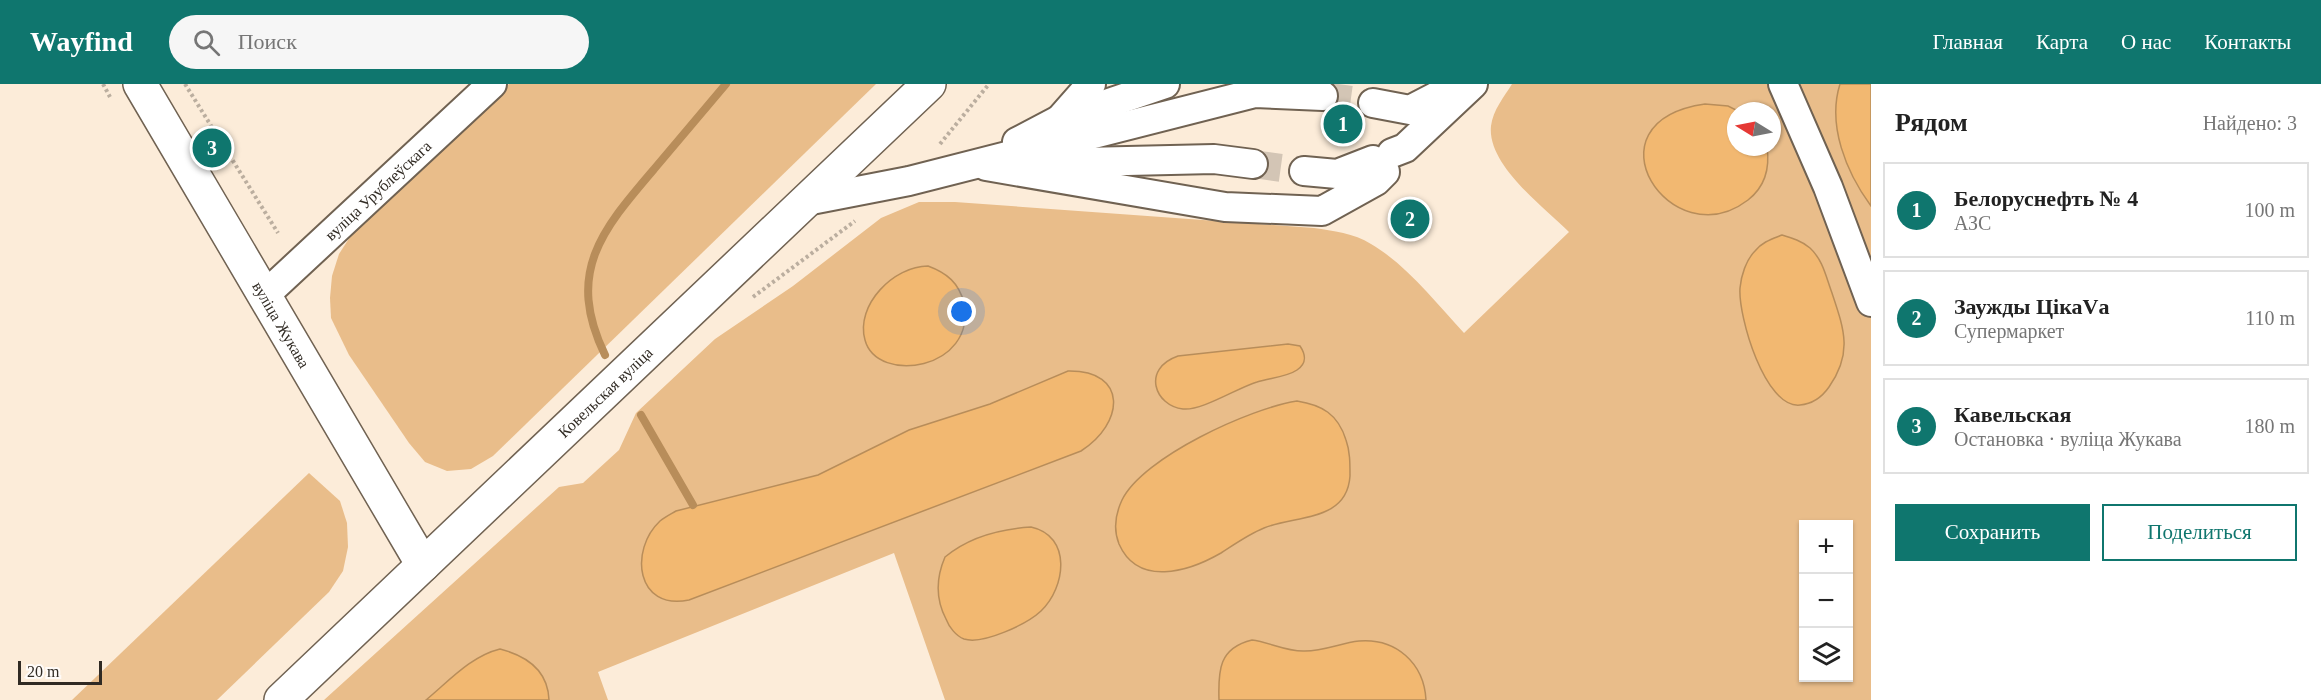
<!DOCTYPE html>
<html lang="ru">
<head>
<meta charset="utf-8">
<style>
	:root { --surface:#fff; --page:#f6f6f6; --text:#222; --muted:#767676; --line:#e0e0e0; --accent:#0f766e }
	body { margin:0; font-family:Georgia,serif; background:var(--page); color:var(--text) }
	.controls { position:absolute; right:18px; bottom:18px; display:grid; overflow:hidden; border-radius:0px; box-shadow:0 2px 4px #0004 }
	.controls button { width:54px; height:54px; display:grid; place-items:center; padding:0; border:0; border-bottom:2px solid var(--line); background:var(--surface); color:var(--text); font:30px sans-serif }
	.compass { position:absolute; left:1727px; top:18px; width:54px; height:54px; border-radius:50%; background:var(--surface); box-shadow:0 2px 4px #0004; rotate:280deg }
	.scale { position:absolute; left:18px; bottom:15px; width:84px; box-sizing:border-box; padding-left:6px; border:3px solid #302a23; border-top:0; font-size:16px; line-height:21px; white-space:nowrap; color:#302a23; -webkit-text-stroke:4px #fffbf8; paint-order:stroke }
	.you { position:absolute; left:962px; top:228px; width:21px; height:21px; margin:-15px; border:4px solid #fff; border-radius:50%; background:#1a73e8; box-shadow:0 0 0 9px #1a73e833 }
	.badge { display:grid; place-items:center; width:39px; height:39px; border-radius:50%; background:var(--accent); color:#fff; font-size:20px; font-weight:700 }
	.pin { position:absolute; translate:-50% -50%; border:3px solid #fff; box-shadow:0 2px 6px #0006 }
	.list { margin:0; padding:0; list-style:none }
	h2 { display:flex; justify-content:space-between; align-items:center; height:78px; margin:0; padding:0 24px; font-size:26px }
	h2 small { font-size:20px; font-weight:400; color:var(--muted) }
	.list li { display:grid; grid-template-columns:39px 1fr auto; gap:18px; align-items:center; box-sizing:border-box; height:96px; margin:0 12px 12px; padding:0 12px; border:2px solid var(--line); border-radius:0px }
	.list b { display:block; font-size:22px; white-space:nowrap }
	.list p { margin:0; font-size:20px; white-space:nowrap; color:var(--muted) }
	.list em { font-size:20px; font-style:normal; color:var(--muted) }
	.actions { display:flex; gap:12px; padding:18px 24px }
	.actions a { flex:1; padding:14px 0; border:2px solid var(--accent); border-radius:0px; text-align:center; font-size:21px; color:var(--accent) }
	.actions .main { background:var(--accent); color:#fff }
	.icon { flex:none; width:33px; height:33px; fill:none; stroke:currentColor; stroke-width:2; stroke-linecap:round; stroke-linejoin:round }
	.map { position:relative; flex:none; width:1871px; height:616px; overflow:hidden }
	header { display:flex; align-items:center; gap:36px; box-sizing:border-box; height:84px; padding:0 30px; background:var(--accent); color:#fff }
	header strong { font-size:28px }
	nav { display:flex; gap:33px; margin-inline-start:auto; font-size:21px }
	.search { width:420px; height:54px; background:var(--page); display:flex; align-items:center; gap:15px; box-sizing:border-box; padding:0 21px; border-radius:33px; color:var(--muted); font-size:22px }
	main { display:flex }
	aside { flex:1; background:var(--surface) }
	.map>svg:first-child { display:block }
	.green { fill:#e9bd8a; fill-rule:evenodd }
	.water { fill:#f2b871; stroke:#b88d5a; stroke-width:1.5 }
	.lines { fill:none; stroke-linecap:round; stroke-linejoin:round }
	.stream { stroke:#b88d5a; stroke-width:8 }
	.minor-tunnel { stroke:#d3c5b5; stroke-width:28; stroke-dasharray:28 14; stroke-linecap:butt }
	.minor-casing { stroke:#706252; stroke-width:32 }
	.major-casing { stroke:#706252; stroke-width:36 }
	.highway-casing { stroke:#706252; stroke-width:36 }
	.path { stroke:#bbae9f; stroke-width:4; stroke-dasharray:3 3; stroke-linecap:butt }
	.minor { stroke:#fff; stroke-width:28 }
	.major { stroke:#fff; stroke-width:33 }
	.highway { stroke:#fff; stroke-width:33 }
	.labels { text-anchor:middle; stroke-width:5; stroke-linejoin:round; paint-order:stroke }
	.street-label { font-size:16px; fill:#302a23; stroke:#fffbf8 }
</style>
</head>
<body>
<header>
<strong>Wayfind</strong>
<div class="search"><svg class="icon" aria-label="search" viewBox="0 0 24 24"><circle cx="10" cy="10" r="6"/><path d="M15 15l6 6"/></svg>Поиск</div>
<nav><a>Главная</a><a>Карта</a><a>О нас</a><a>Контакты</a></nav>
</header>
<main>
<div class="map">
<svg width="1871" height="616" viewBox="0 0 1871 616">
	<rect width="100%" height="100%" fill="#fcecd9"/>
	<g class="green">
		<path d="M509,0H876L493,372L471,385L447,387L425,378L409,359L349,271L331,234L330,214L332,192L339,170L350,153L366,134Z"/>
		<path d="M1512,0H1871V616H945L894,469L598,588L608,616H324L559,403L583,399L619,366L636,329L715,255L793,202L881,134L919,118H955L1314,144C1333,147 1354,149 1371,160C1407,181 1436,219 1464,249L1569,148C1543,122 1487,81 1491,42C1493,26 1504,13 1512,0ZM1736,27H1772V63H1736ZM1804,440H1848V594H1804Z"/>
		<path d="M309,389L340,417L347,439L348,463L343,487L329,508L217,616H72Z"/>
	</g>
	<g class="water">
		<path d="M1840,0H1871V122C1846,88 1827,41 1840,0Z"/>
		<path d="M1705,20L1728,22L1738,27H1736V63H1767C1770,84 1766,102 1748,116C1671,175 1581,38 1705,20Z"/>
		<path d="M1782,151C1792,154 1802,157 1810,164C1823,176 1826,193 1832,209C1844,245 1853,269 1829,303C1822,313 1812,320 1800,321C1765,325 1738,232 1740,204C1741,192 1746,176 1755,167C1762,158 1772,155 1782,151Z"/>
		<path d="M928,182C947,189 959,199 964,219C977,286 877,301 865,256C855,221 894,182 928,182Z"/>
		<path d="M1288,260L1300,262C1306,271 1307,279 1297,286C1287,293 1269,294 1257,298C1237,304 1202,327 1183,325C1155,322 1141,285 1178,272Z"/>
		<path d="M1068,287C1129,286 1124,340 1081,367L689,516C636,527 629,466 660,437C665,433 671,430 676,427L818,391L909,346L990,320Z"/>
		<path d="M1297,317C1322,321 1338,330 1346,356C1350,367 1350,379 1350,392C1347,438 1296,431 1264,444C1249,450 1235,460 1221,469C1188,488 1138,503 1119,460C1113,445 1115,431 1122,416C1143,373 1251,324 1297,317Z"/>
		<path d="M1031,443C1072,452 1066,503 1041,527C1027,540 983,561 964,555C956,552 949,543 946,535C935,514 936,494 945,473C969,453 1000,445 1031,443Z"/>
		<path d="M1252,556C1269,558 1287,568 1305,567C1324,567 1341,559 1359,557C1396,554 1424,579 1426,616H1219C1218,586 1219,564 1252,556Z"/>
		<path d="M500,565C527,572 548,586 549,616H426C449,597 471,572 500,565Z"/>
	</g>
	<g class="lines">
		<g class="stream">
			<path d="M605,271C565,188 602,146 655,84C679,56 702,28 726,0"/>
			<path d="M641,331L693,421"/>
		</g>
		<g class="minor-tunnel">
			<path d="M1323,12L1373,19"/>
			<path d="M1253,80L1304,87"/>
		</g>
		<defs>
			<g id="minor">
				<path d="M1783,0L1828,103L1871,218"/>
				<path d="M1373,19L1410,26L1458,1"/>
				<path d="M1061,34L1091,0"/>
				<path d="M1017,58L1059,36L1165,0"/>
				<path d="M1392,69L1405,64L1473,0"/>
				<path d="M1040,79L1214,75L1253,80"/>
				<path d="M986,82L1225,123L1322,127L1376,97L1385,88"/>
				<path d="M1304,87L1337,90L1373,76"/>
				<path d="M806,117L909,97L1255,9L1323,12"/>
				<path id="s1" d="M265,211L492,0"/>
			</g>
			<g id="major">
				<path id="s2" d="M140,0L423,481"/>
			</g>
			<g id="highway">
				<path id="s3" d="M281,616L929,0"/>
			</g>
		</defs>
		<use href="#minor" class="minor-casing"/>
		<use href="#major" class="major-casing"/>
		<use href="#highway" class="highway-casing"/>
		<g class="path">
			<path d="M103,0L110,13"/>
			<path d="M185,0L278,149"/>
			<path d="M940,60L989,0"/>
			<path d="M753,213L855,137"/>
		</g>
		<use href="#minor" class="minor"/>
		<use href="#major" class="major"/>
		<use href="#highway" class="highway"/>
	</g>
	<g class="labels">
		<g class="street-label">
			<text dy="6" stroke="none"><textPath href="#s1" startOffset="154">вуліца Урублеўскага</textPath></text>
			<text dy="6" stroke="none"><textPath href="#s2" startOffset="279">вуліца Жукава</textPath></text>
			<text dy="6" stroke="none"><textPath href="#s3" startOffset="447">Ковельская вуліца</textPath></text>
		</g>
	</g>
</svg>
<div class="controls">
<button>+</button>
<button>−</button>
<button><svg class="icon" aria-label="layers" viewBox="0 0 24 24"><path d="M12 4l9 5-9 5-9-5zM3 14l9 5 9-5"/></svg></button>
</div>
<svg class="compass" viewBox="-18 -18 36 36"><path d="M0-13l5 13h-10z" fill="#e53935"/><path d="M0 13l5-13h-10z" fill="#767676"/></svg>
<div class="scale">20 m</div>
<div class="you"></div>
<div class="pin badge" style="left:1343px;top:40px">1</div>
<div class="pin badge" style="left:1410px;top:135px">2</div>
<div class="pin badge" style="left:212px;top:64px">3</div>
</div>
<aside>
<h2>Рядом<small>Найдено: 3</small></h2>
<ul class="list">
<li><span class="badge">1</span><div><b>Белоруснефть № 4</b><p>АЗС</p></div><em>100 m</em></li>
<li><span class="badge">2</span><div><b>Заужды ЦікаVа</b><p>Супермаркет</p></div><em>110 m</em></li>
<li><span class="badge">3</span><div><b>Кавельская</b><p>Остановка · вуліца Жукава</p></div><em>180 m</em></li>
</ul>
<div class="actions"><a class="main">Сохранить</a><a>Поделиться</a></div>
</aside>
</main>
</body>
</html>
